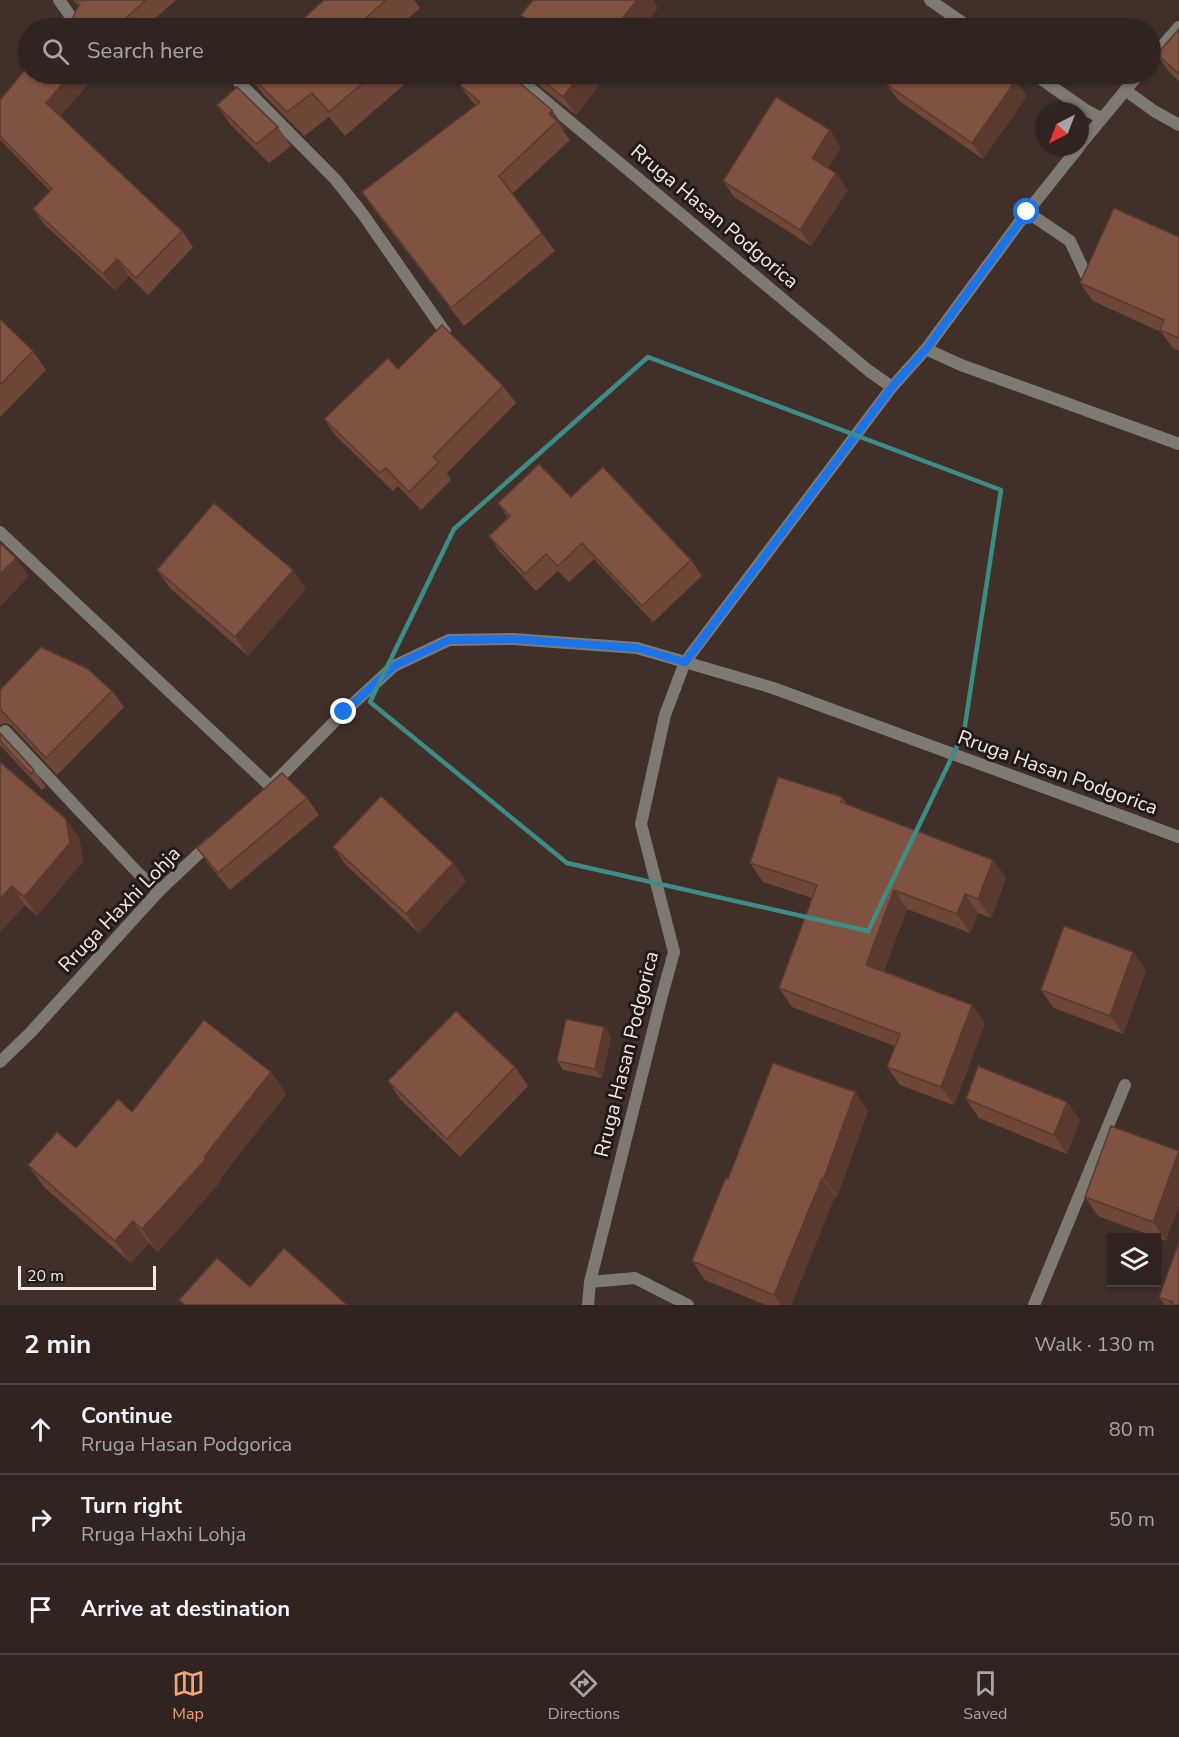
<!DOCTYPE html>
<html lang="en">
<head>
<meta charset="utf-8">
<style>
	:root { --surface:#312420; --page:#392c29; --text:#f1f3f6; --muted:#a8a4a5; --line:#4c413e; --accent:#f0a27a }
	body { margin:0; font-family:"Nunito Sans",sans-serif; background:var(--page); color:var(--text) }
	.controls { position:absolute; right:18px; bottom:18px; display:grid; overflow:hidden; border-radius:0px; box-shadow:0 2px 4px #0004 }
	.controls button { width:54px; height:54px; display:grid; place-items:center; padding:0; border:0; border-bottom:2px solid var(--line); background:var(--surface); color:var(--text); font:30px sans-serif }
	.compass { position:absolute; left:1035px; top:102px; width:54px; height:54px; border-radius:50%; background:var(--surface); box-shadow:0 2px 4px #0004; rotate:222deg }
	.scale { position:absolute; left:18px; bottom:15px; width:138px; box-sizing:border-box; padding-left:6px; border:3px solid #f5e9e5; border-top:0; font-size:16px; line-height:21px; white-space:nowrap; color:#f5e9e5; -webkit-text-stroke:4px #221a17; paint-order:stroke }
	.stop { position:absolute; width:18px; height:18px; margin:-14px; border:4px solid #1a73e8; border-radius:50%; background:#fff }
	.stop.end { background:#1a73e8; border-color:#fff; box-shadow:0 2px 6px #0008 }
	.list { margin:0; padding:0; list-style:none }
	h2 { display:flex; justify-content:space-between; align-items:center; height:78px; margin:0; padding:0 24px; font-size:26px }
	h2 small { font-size:20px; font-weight:400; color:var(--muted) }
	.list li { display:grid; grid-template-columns:39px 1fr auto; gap:18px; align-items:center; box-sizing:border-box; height:90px; padding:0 24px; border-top:2px solid var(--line) }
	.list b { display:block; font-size:22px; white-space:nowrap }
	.list p { margin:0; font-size:20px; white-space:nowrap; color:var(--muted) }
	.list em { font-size:20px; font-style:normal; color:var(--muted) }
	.icon { flex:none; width:33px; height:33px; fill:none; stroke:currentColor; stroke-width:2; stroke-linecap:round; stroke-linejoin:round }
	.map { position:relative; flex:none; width:1179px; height:1305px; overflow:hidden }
	.search { position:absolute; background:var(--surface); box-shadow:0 2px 4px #0004; left:18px; right:18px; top:18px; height:66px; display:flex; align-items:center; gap:15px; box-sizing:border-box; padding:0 21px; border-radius:33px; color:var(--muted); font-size:22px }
	.sheet { height:348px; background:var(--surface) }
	nav { display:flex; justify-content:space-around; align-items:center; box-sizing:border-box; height:84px; border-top:2px solid var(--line); background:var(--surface); font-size:16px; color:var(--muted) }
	nav a { display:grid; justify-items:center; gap:3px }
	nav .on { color:var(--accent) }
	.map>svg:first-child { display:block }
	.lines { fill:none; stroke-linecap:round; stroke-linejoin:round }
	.service { stroke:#7e7a72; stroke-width:12 }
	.minor { stroke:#7e7a72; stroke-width:12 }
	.wall { fill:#6e4739 }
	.shaded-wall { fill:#5a392e }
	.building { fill:#805242; stroke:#5a392e; stroke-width:1.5 }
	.route { stroke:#1a73e8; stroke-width:8 }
	.marked { fill:none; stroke:#3d8d86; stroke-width:4.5; stroke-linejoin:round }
	.labels { text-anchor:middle; stroke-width:6; stroke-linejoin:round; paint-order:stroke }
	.street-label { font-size:20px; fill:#f5e9e5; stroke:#221a17 }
</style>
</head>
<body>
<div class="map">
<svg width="1179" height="1305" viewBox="0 0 1179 1305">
	<rect width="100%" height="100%" fill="#41302a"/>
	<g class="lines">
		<g class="service">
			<path d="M930,0L970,28"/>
			<path d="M513,74L869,371L892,387"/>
			<path d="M1034,74L1084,109L1101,118"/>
			<path d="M1125,90L1154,111L1179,125"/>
			<path d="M1027,212L1070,241L1090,284"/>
			<path d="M926,349L961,365L1179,444"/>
			<path d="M0,532L271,787"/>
			<path d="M5,731L138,873L159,891"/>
			<path d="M590,1282L635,1278L688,1305"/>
			<path d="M1034,1305L1125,1085"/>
		</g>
		<g class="minor">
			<path d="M59,0L79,28"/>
			<path d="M1150,60L1179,27"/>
			<path d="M231,74L335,179L362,213L445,332"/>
			<path d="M1080,145L1139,74"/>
			<path d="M273,784L344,712L394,666L449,640L513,639L637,648L685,662L773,688L1179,837"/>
			<path d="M0,1062L31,1032L159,891L210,843"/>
			<path d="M588,1305L590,1282L661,999L674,952L641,824L665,715L685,662L892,387L926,349L1027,212L1079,147"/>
		</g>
	</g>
	<g class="wall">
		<path d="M73,0H176L144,28H60L73,18L79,7Z"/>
		<path d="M325,0H414L420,8L397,28H293Z"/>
		<path d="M1179,29V81L1170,73L1157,54Z"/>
		<path d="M28,74H97L60,116L182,231L193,247L148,295L129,276L115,290L45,225L33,209L50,191L0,140V100Z"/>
		<path d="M248,74H400L406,83L345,136L329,117L304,136L263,94Z"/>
		<path d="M509,74L565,129L563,131L570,140L512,194L555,251L464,326L375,211L362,192L476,106L473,103L460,85Z"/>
		<path d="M525,74H608L576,115Z"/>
		<path d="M886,84L1027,96L983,159L898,100Z"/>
		<path d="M217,105L278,127L291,146L269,163L230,124Z"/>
		<path d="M841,147L828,168L848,190L811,246L734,197L723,181Z"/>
		<path d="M1179,237V351L1173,348L1161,332L1093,301L1080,283Z"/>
		<path d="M0,319L33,351L46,370L0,417Z"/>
		<path d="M398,369L503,386L516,403L447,473L451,480L421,510L398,486L393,491L336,436L324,419Z"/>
		<path d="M571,497L691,560L702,576L653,622L594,559L569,582L558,571L536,591L500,552L489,536L508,518L498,503Z"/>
		<path d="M157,570L306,589L248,656L170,588Z"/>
		<path d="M0,690L112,691L124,707L57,775L11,725L4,723L0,725Z"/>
		<path d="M0,733L34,770L46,787L42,790L0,745Z"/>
		<path d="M0,762L79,838L83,861L37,916L25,905L0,932Z"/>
		<path d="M842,797L847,804L993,860L1006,878L991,918L978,913L970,933L907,909L884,971L972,1005L985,1023L954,1105L900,1085L887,1067L895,1046L792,1007L779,988L812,898L763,882L750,863Z"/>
		<path d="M307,798L319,815L230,890L209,865L197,848Z"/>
		<path d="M333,847L453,863L466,881L419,933L346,865Z"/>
		<path d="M1133,952L1146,971L1123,1034L1054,1008L1041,990Z"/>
		<path d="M604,1027L611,1037L602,1078L563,1070L557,1061Z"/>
		<path d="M515,1067L528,1086L460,1157L401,1100L388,1081Z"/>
		<path d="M271,1072L286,1094L220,1179L221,1181L158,1252L149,1243L131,1263L44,1187L28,1165L76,1148L132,1112Z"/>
		<path d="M855,1092L868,1111L837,1197L835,1196L791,1305H766L705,1280L692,1261L728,1179Z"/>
		<path d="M966,1099L1080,1120L1067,1154L979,1118Z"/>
		<path d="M1111,1126L1166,1241L1098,1216L1085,1197Z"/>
		<path d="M1179,1242V1305H1165L1159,1297Z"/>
	</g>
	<g class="shaded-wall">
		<path d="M637,0H653L658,8L643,28H615Z"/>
		<path d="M71,74H97L57,119L46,103Z"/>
		<path d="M581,74H608L576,115L563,97Z"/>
		<path d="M1016,80L1027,96L983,159L972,143Z"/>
		<path d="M552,110L565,129L563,131L557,121L549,114Z"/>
		<path d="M830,130L841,147L824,174L812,158Z"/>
		<path d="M836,173L848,190L811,246L800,230Z"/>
		<path d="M117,259L129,276L115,290L103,274Z"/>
		<path d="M16,558L29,576L0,607V574Z"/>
		<path d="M293,570L306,589L248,656L235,637Z"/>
		<path d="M66,819L79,838L83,861L37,916L24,897Z"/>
		<path d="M993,860L1006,878L991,918L978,899Z"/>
		<path d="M453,863L466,881L419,933L406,914Z"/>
		<path d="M12,886L25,905L0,932V899Z"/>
		<path d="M894,890L907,909L879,983L866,965Z"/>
		<path d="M965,894L978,913L970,933L957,914Z"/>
		<path d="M1133,952L1146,971L1123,1034L1110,1016Z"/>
		<path d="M972,1005L985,1023L954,1105L941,1087Z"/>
		<path d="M604,1027L611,1037L602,1078L595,1069Z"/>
		<path d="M271,1072L286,1094L220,1179L221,1181L158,1252L142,1229L204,1157Z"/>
		<path d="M855,1092L868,1111L837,1197L824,1178Z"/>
		<path d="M1067,1102L1080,1120L1067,1154L1054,1135Z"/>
		<path d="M1179,1152V1206L1166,1241L1153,1222Z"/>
		<path d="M822,1178L835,1196L791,1305H781L774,1295Z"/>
		<path d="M133,1221L149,1243L131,1263L115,1241Z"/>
	</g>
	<g class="building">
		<path d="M76,0H146L115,28H60L68,20L73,18L76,10L80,5Z"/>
		<path d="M324,0H386L360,23L364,28H293Z"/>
		<path d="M533,0H637L615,28H521L529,21L521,15Z"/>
		<path d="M1179,29V74L1157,54Z"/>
		<path d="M28,66V74H71L46,103L182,231L136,278L117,259L103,274L33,209L52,189L0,136V100Z"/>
		<path d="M249,74H373L329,112L312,93L287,112Z"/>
		<path d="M472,74H509L552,110L549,114L557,121L499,176L542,233L451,308L362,192L480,102L460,85Z"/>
		<path d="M535,74H581L563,97Z"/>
		<path d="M894,74H1007L1016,80L972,143L886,84Z"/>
		<path d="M237,87L278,127L256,144L217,105Z"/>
		<path d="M776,97L830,130L812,158L836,173L800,230L723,181Z"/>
		<path d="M1114,208L1179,237V338L1160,330L1164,320L1080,283Z"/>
		<path d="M0,319L33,351L0,385Z"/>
		<path d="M442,325L503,386L433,457L439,462L409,492L386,468L380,473L324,419L388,358L398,369Z"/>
		<path d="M539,464L571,497L603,467L691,560L642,606L582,543L558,566L546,554L525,574L489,536L510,516L498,503Z"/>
		<path d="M214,503L293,570L235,637L157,570Z"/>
		<path d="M0,543L16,558L0,574Z"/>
		<path d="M41,647L88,669L112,691L46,758L0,709V690Z"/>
		<path d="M0,733L34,770L31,774L0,741Z"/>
		<path d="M0,762L66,819L70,843L24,897L12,886L0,899Z"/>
		<path d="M282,773L307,798L218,873L197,848Z"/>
		<path d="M778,777L842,797L841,802L993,860L978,899L965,894L957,914L894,890L866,965L972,1005L941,1087L887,1067L900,1034L779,988L817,885L750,863Z"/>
		<path d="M381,796L453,863L406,914L333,847Z"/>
		<path d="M1064,926L1133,952L1110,1016L1041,990Z"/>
		<path d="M456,1011L515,1067L447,1139L388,1081Z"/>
		<path d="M566,1019L604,1027L595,1069L557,1061Z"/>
		<path d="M204,1020L271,1072L204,1157L206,1159L142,1229L133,1221L115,1241L28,1165L57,1132L76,1148L118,1099L132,1112Z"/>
		<path d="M773,1063L855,1092L824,1178H822L774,1295L692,1261L726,1177L728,1179Z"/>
		<path d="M978,1066L1067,1102L1054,1135L966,1099Z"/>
		<path d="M1111,1126L1179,1151L1153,1222L1085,1197Z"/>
		<path d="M1179,1242V1305H1172L1173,1302L1159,1297Z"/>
		<path d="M284,1248L347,1305H185L179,1300L217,1258L250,1287Z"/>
	</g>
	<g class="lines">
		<path class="route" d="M344,712L394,666L449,640L513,639L637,648L685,662L892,387L926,349L1027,212"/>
	</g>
	<path class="marked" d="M648,357L1001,490L964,732L868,931L567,863L370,702L454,529Z"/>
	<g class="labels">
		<g class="street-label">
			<text transform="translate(715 216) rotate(40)" y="7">Rruga Hasan Podgorica</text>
			<text transform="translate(1058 772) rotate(20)" y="7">Rruga Hasan Podgorica</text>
			<text transform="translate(119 909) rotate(-46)" y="7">Rruga Haxhi Lohja</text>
			<text transform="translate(626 1054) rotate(-76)" y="7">Rruga Hasan Podgorica</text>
		</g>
	</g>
</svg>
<div class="controls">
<button><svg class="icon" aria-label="layers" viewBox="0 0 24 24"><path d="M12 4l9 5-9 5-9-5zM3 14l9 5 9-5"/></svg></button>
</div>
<svg class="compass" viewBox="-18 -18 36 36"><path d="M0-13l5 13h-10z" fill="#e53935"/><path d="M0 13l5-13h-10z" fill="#a8a4a5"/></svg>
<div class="scale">20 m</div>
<div class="stop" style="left:1027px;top:212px"></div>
<div class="stop end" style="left:344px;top:712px"></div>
<div class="search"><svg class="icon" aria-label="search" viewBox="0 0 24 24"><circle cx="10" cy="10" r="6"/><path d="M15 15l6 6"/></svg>Search here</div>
</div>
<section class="sheet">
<h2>2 min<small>Walk · 130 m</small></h2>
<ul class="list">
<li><svg class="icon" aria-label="ahead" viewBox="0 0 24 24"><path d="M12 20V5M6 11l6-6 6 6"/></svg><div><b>Continue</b><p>Rruga Hasan Podgorica</p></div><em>80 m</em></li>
<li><svg class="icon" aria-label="right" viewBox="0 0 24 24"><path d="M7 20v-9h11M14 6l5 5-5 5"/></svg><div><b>Turn right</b><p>Rruga Haxhi Lohja</p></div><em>50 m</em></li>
<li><svg class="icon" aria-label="arrive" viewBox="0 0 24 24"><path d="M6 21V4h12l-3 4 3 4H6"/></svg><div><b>Arrive at destination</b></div></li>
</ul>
</section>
<nav>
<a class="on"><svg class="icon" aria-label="map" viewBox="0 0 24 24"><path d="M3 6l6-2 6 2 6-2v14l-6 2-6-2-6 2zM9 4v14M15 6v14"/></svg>Map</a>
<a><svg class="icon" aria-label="directions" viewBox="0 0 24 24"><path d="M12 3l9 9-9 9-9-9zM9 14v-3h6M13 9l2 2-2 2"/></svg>Directions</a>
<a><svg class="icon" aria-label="saved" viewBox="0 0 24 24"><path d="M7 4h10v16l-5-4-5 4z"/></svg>Saved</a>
</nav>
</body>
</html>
